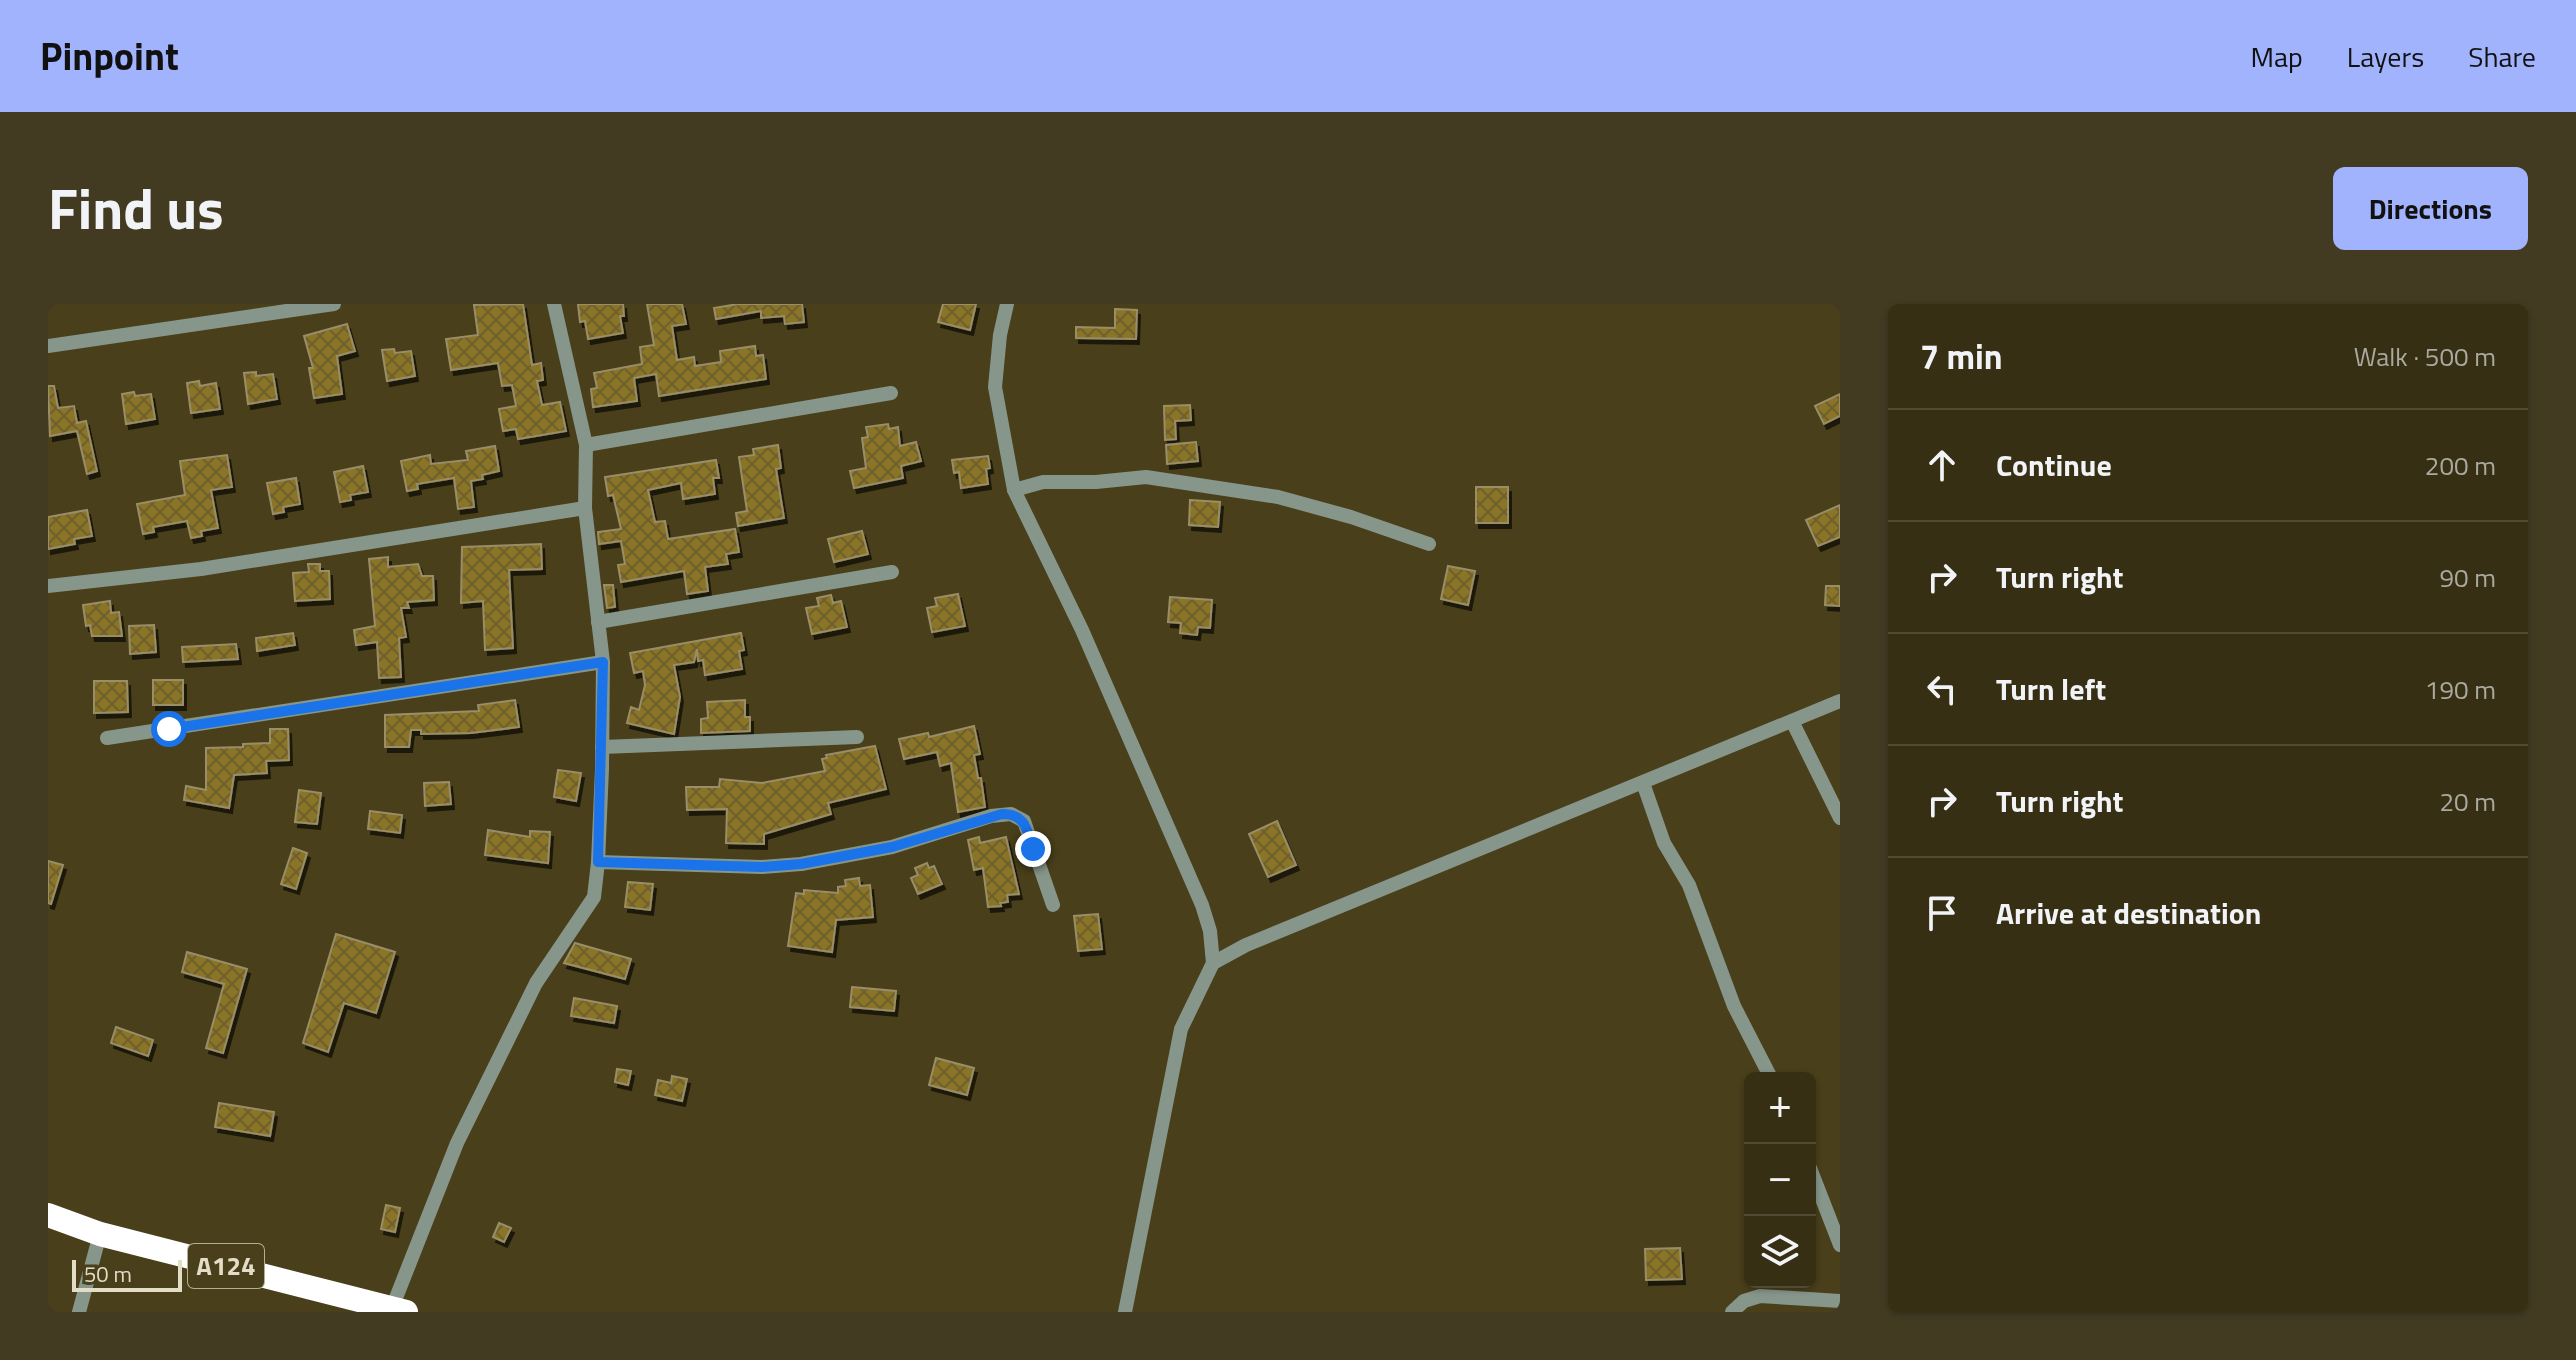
<!DOCTYPE html>
<html lang="en">
<head>
<meta charset="utf-8">
<style>
	:root { --surface:#372f14; --page:#423b22; --text:#f1f3f6; --muted:#aaa9a0; --line:#514a34; --accent:#a1b3fd }
	body { margin:0; font-family:"Titillium Web",sans-serif; background:var(--page); color:var(--text) }
	.controls { position:absolute; right:24px; bottom:24px; display:grid; overflow:hidden; border-radius:12px; box-shadow:0 2px 6px #0004 }
	.controls button { width:72px; height:72px; display:grid; place-items:center; padding:0; border:0; border-bottom:2px solid var(--line); background:var(--surface); color:var(--text); font:40px sans-serif }
	.scale { position:absolute; left:24px; bottom:20px; width:110px; box-sizing:border-box; padding-left:8px; border:4px solid #e3ddc8; border-top:0; font-size:22px; line-height:28px; white-space:nowrap; color:#e3ddc8; -webkit-text-stroke:6px #493f1a; paint-order:stroke }
	.stop { position:absolute; width:24px; height:24px; margin:-18px; border:6px solid #1a73e8; border-radius:50%; background:#fff }
	.stop.end { background:#1a73e8; border-color:#fff; box-shadow:0 2px 8px #0008 }
	.list { margin:0; padding:0; list-style:none }
	h2 { display:flex; justify-content:space-between; align-items:center; height:104px; margin:0; padding:0 32px; font-size:34px }
	h2 small { font-size:26px; font-weight:400; color:var(--muted) }
	.list li { display:grid; grid-template-columns:52px 1fr auto; gap:24px; align-items:center; box-sizing:border-box; height:112px; padding:0 32px; border-top:2px solid var(--line) }
	.list b { display:block; font-size:30px; white-space:nowrap }
	.list em { font-size:26px; font-style:normal; color:var(--muted) }
	.icon { flex:none; width:44px; height:44px; fill:none; stroke:currentColor; stroke-width:2; stroke-linecap:round; stroke-linejoin:round }
	.map { position:relative; flex:none; width:1792px; height:1008px; overflow:hidden; border-radius:12px }
	header { display:flex; align-items:center; gap:48px; box-sizing:border-box; height:112px; padding:0 40px; background:var(--accent); color:#111 }
	header strong { font-size:38px }
	nav { display:flex; gap:44px; margin-inline-start:auto; font-size:28px }
	.intro { display:flex; align-items:center; justify-content:space-between; box-sizing:border-box; height:192px; padding:0 48px }
	h1 { margin:0; font-size:56px }
	.button { padding:20px 36px; border-radius:12px; background:var(--accent); color:#111; font-size:28px; font-weight:700 }
	main { display:flex; gap:48px; padding:0 48px }
	aside { flex:1; background:var(--surface); border-radius:12px; box-shadow:0 2px 6px #0004 }
	.map>svg:first-child { display:block }
	.building { fill:url(#building-cross-hatch); stroke:#998e67; stroke-width:2; filter:url(#shadow) }
	.lines { fill:none; stroke-linecap:round; stroke-linejoin:round }
	.minor { stroke:#86968a; stroke-width:14 }
	.highway { stroke:#fff; stroke-width:24 }
	.route { stroke:#1a73e8; stroke-width:10 }
	.labels { text-anchor:middle; stroke-width:6; stroke-linejoin:round; paint-order:stroke }
	.shield { fill:#493f1a; stroke:#b5ae94; stroke-width:2 }
	.shield-label { font-size:26px; font-weight:bold; fill:#e3ddc8 }
</style>
</head>
<body>
<header>
<strong>Pinpoint</strong>
<nav><a>Map</a><a>Layers</a><a>Share</a></nav>
</header>
<div class="intro"><h1>Find us</h1><a class="button">Directions</a></div>
<main>
<div class="map">
<svg width="1792" height="1008" viewBox="0 0 1792 1008">
	<defs>
		<pattern id="building-cross-hatch" width="8" height="8" patternUnits="userSpaceOnUse" patternTransform="scale(2)"><rect width="8" height="8" fill="#8a7425"/><path d="M0 0l8 8M0 8l8-8" fill="none" stroke="#6e602e"/></pattern>
		<filter id="shadow"><feDropShadow dx="3" dy="5" stdDeviation="0" flood-color="#0009"/></filter>
	</defs>
	<rect width="100%" height="100%" fill="#493f1a"/>
	<g class="building">
		<path d="M475,0L484,61L493,59L495,76L489,77L494,101L512,98L518,127L470,135L468,125L455,127L451,105L468,102L464,81L454,82L450,59L403,66L398,35L430,31L426,1Z"/>
		<path d="M530,0H575L576,12H572L575,29L540,35L537,17L532,18Z"/>
		<path d="M599,0H634L638,20L624,22L629,56L646,53L647,62L673,58L672,47L707,42L708,52L715,51L718,75L611,92L608,70L586,74L589,97L545,103L543,85L549,84L546,69L594,60L592,43L606,41Z"/>
		<path d="M690,0H754L756,18L737,20L736,12L713,14V7L668,15L666,4Z"/>
		<path d="M895,0H928L922,26L890,18Z"/>
		<path d="M1067,5L1089,6L1088,35L1028,34V23L1067,24Z"/>
		<path d="M299,20L307,47L289,52L294,90L266,94L261,64H265L256,32Z"/>
		<path d="M346,45L347,49L363,47L367,72L339,77L334,46Z"/>
		<path d="M208,68V72L225,70L229,95L200,100L196,69Z"/>
		<path d="M151,77L152,82L168,79L172,105L143,109L139,79Z"/>
		<path d="M0,82H6L10,104L26,102L29,119L38,117L49,167L39,170L29,127L2,132Z"/>
		<path d="M86,88L87,92L103,90L107,115L78,120L74,90Z"/>
		<path d="M1792,90V112L1776,120L1767,102Z"/>
		<path d="M1142,101L1143,116L1127,117L1128,135L1117,136L1116,102Z"/>
		<path d="M840,120L841,125L850,123L852,142L868,138L873,157L853,162L855,174L806,184L802,167L818,164L814,134L820,133L818,123Z"/>
		<path d="M1148,138L1150,157L1119,160L1118,141Z"/>
		<path d="M730,141L733,164L728,165L736,214L690,222L688,209L699,207L691,153L706,151L705,145Z"/>
		<path d="M447,142L451,167L434,171L435,175L423,177L426,203L410,205L406,174L369,180L370,185L359,187L353,157L382,151L383,160L420,156L418,147Z"/>
		<path d="M179,151L184,183L163,186L170,224L153,227L154,232L143,234L139,217L105,223L106,228L95,230L89,200L137,191L132,157Z"/>
		<path d="M940,152L942,164L938,165L940,180L913,184L911,168L906,169L904,156Z"/>
		<path d="M668,156L671,174H665L667,190L635,195L633,179L600,186L607,218L617,217L620,235L687,225L691,248L678,250L680,260L657,263L660,287L639,290L636,267L573,278L570,261L577,260L573,237L551,240L550,228L573,225L565,191L560,192L557,173Z"/>
		<path d="M315,162L320,188L302,191L303,196L292,198L286,168Z"/>
		<path d="M248,174L252,200L235,203L236,208L225,210L219,179Z"/>
		<rect x="1428" y="183" width="32" height="36"/>
		<path d="M1142,196L1172,198L1170,223L1141,221Z"/>
		<path d="M1792,201V233L1770,242L1758,216Z"/>
		<path d="M39,206L44,232L26,235L27,240L0,245V213Z"/>
		<path d="M814,227L820,250L786,258L780,235Z"/>
		<path d="M493,240L494,265L461,266L465,344L437,346L435,297L413,299L414,243Z"/>
		<path d="M340,253V263L370,260L374,272H385L386,296L359,298L361,304H353L358,333L351,334L353,373L331,374L329,338L308,341L306,326L327,322L321,255Z"/>
		<path d="M260,260H272V267H281L282,295L247,297L245,269L261,268Z"/>
		<path d="M1400,262L1427,267L1420,301L1393,295Z"/>
		<path d="M556,281H565L567,303L559,304Z"/>
		<path d="M1778,282H1792V302L1777,301Z"/>
		<path d="M910,290L917,322L884,328L879,304L889,302L887,294Z"/>
		<path d="M783,291L785,299L793,297L799,323L764,330L758,304L771,302L769,294Z"/>
		<path d="M1122,293L1164,296L1162,324L1150,323L1149,331L1132,329L1133,319L1120,318Z"/>
		<path d="M62,297L63,309L71,308L74,332H44L42,321L38,322L35,301Z"/>
		<path d="M106,321L108,348L82,350L81,322Z"/>
		<path d="M245,329L247,341L209,347L208,334Z"/>
		<path d="M693,329L696,346L691,347L694,365L657,371L655,356L650,357L649,345L646,358L626,361L632,393L626,430L579,419L583,403L591,406L597,381L595,367L586,369L582,349Z"/>
		<path d="M188,340L190,355L135,358L134,343Z"/>
		<rect x="105" y="376" width="30" height="25"/>
		<path d="M46,377H79L80,408L46,409Z"/>
		<path d="M467,396L471,423L423,429L373,430V426H363L361,443H337V411L431,407L430,401Z"/>
		<path d="M697,396V413H702V427L653,429V415L660,414L659,398Z"/>
		<path d="M926,422L932,450L926,451L930,474H933L937,503L910,508L903,459L892,462L889,448L856,455L851,435L880,429L881,433Z"/>
		<path d="M222,425H240L241,456L218,457L219,469L186,471L181,504L136,496L138,482L158,486V444L195,443V440L222,439Z"/>
		<path d="M827,442L838,485L780,499L783,510L716,530V540L678,539L679,505L639,506L638,483H671L672,475L714,479L777,467L774,455L779,454L778,451Z"/>
		<path d="M510,466L533,469L528,497L506,493Z"/>
		<path d="M401,478L403,500L377,502L376,479Z"/>
		<path d="M251,486L273,489L269,520L247,518Z"/>
		<path d="M322,507L354,511L352,529L320,525Z"/>
		<path d="M1229,517L1248,561L1220,573L1201,530Z"/>
		<path d="M440,526L482,533V527L502,528L500,559L437,551Z"/>
		<path d="M931,533L932,539L958,533L971,590L959,591L960,598L952,599L953,602L940,603L935,564L926,566L920,536Z"/>
		<path d="M245,544L259,549L248,585L233,580Z"/>
		<path d="M0,557L15,561L3,600L0,599Z"/>
		<path d="M879,559L881,564L886,562L894,580L870,590L863,574L870,571L867,564Z"/>
		<path d="M811,574L812,582L822,581L825,613L788,616L784,648L740,642L748,589L756,590V586L790,589V583L798,582L797,576Z"/>
		<path d="M580,578L605,580L602,606L577,603Z"/>
		<path d="M1050,610L1054,645L1030,647L1026,612Z"/>
		<path d="M288,630L347,648L328,709L296,699L280,748L255,739Z"/>
		<path d="M527,639L583,655L577,675L516,659Z"/>
		<path d="M139,648L199,665L175,749L158,744L176,680L134,668Z"/>
		<path d="M804,683L848,687L846,707L802,703Z"/>
		<path d="M526,694L569,702L566,719L523,712Z"/>
		<path d="M68,723L105,736L100,752L63,739Z"/>
		<path d="M888,754L926,764L919,791L881,781Z"/>
		<path d="M569,765L583,767L580,781L567,778Z"/>
		<path d="M624,772L639,775L634,797L607,791L610,776L623,779Z"/>
		<path d="M171,799L226,808L222,832L167,823Z"/>
		<path d="M338,901L352,904L347,928L333,925Z"/>
		<path d="M451,919L463,924L456,938L445,933Z"/>
		<path d="M1632,944L1634,975L1598,976L1597,945Z"/>
	</g>
	<g class="lines">
		<g class="minor">
			<path d="M506,0L538,141L537,204"/>
			<path d="M959,0L952,31L947,83L966,186L1034,326L1154,601L1162,627L1165,659"/>
			<path d="M0,42L286,0"/>
			<path d="M538,141L843,89"/>
			<path d="M966,186L995,178H1048L1098,173L1230,193L1303,213L1381,240"/>
			<path d="M0,282L153,265L537,204L555,358L554,465L550,558L546,593L488,679L409,839L344,1004"/>
			<path d="M550,318L844,268"/>
			<path d="M1744,417L1792,514"/>
			<path d="M59,434L555,358"/>
			<path d="M554,443L809,433"/>
			<path d="M1595,479L1616,539L1641,581L1686,702L1723,774"/>
			<path d="M550,558L714,563L753,560L844,543L943,512L963,510L976,517L1005,601"/>
			<path d="M1762,864L1792,941"/>
			<path d="M31,1008L52,930"/>
			<path d="M1077,1008L1133,725L1165,659L1198,641L1792,397"/>
			<path d="M1684,1008L1696,997L1712,992L1792,997"/>
		</g>
		<path class="highway" d="M0,911L52,930L358,1008"/>
	</g>
	<g class="lines">
		<path class="route" d="M121,425L555,358L550,558L714,563L753,560L844,543L954,510C978,510 979,526 985,545"/>
	</g>
	<g class="labels">
		<rect class="shield" x="140" y="940" width="76" height="44" rx="6"/>
		<g class="shield-label">
			<text x="178" y="971">A124</text>
		</g>
	</g>
</svg>
<div class="controls">
<button>+</button>
<button>−</button>
<button><svg class="icon" aria-label="layers" viewBox="0 0 24 24"><path d="M12 4l9 5-9 5-9-5zM3 14l9 5 9-5"/></svg></button>
</div>
<div class="scale">50 m</div>
<div class="stop" style="left:121px;top:425px"></div>
<div class="stop end" style="left:985px;top:545px"></div>
</div>
<aside>
<h2>7 min<small>Walk · 500 m</small></h2>
<ul class="list">
<li><svg class="icon" aria-label="ahead" viewBox="0 0 24 24"><path d="M12 20V5M6 11l6-6 6 6"/></svg><div><b>Continue</b></div><em>200 m</em></li>
<li><svg class="icon" aria-label="right" viewBox="0 0 24 24"><path d="M7 20v-9h11M14 6l5 5-5 5"/></svg><div><b>Turn right</b></div><em>90 m</em></li>
<li><svg class="icon" aria-label="left" viewBox="0 0 24 24"><path d="M17 20v-9H6M10 6l-5 5 5 5"/></svg><div><b>Turn left</b></div><em>190 m</em></li>
<li><svg class="icon" aria-label="right" viewBox="0 0 24 24"><path d="M7 20v-9h11M14 6l5 5-5 5"/></svg><div><b>Turn right</b></div><em>20 m</em></li>
<li><svg class="icon" aria-label="arrive" viewBox="0 0 24 24"><path d="M6 21V4h12l-3 4 3 4H6"/></svg><div><b>Arrive at destination</b></div></li>
</ul>
</aside>
</main>
</body>
</html>
